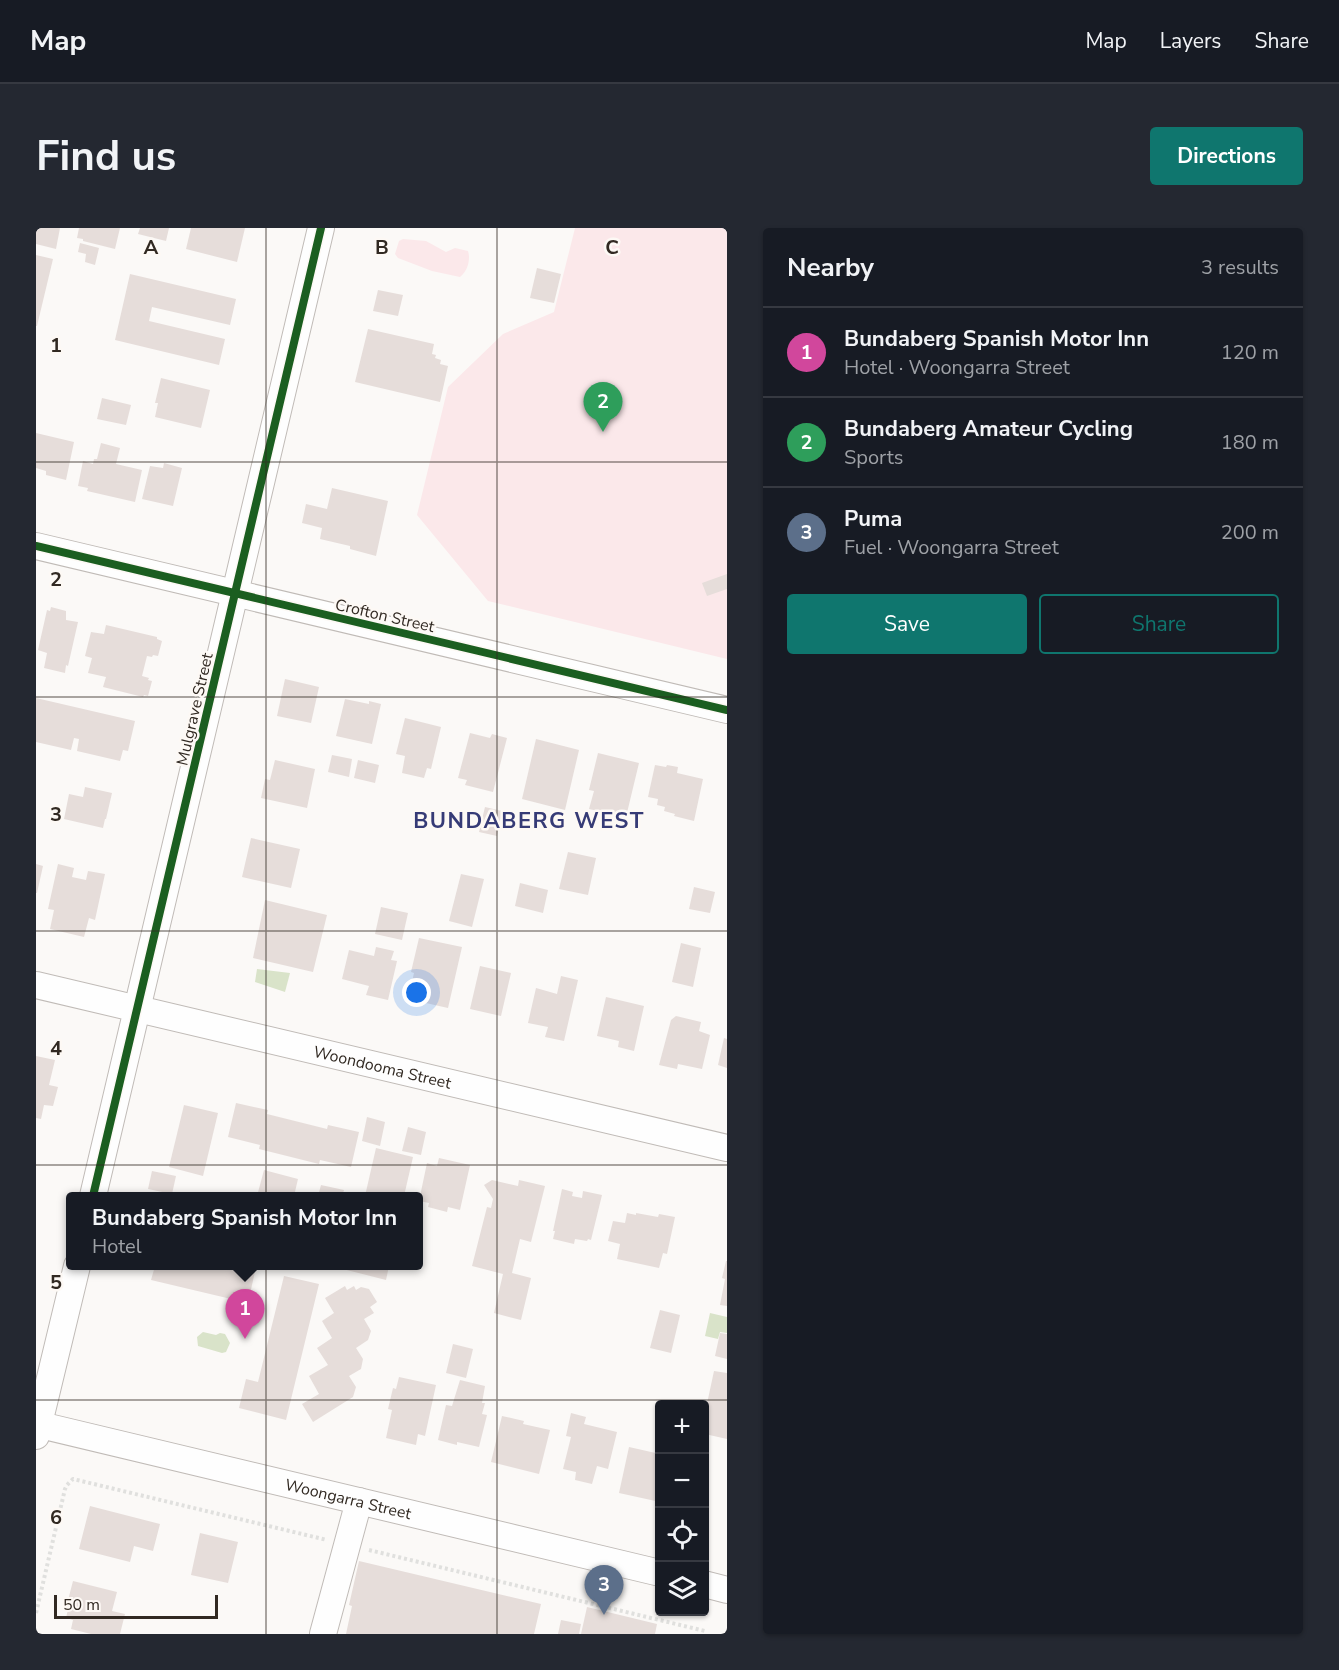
<!DOCTYPE html>
<html lang="en">
<head>
<meta charset="utf-8">
<style>
	:root { --surface:#171b24; --page:#242831; --text:#f1f3f6; --muted:#9ea1a6; --line:#363941; --accent:#0f766e }
	body { margin:0; font-family:"Nunito Sans",sans-serif; background:var(--page); color:var(--text) }
	.controls { position:absolute; right:18px; bottom:18px; display:grid; overflow:hidden; border-radius:6px; box-shadow:0 2px 4px #0004 }
	.controls button { width:54px; height:54px; display:grid; place-items:center; padding:0; border:0; border-bottom:2px solid var(--line); background:var(--surface); color:var(--text); font:30px sans-serif }
	.scale { position:absolute; left:18px; bottom:15px; width:164px; box-sizing:border-box; padding-left:6px; border:3px solid #312922; border-top:0; font-size:16px; line-height:21px; white-space:nowrap; color:#312922; -webkit-text-stroke:4px #fdf9f5; paint-order:stroke }
	.you { position:absolute; left:381px; top:765px; width:21px; height:21px; margin:-15px; border:4px solid #fff; border-radius:50%; background:#1a73e8; box-shadow:0 0 0 9px #1a73e833 }
	.badge { display:grid; place-items:center; width:39px; height:39px; border-radius:50%; background:var(--accent); color:#fff; font-size:20px; font-weight:700 }
	.pin { position:absolute; translate:-50% -50px; filter:drop-shadow(0 2px 3px #0008) }
	.pin::after { content:''; position:absolute; top:32px; width:21px; height:18px; background:inherit; clip-path:polygon(0 0,100% 0,50% 100%) }
	.popup { position:absolute; left:30px; top:964px; width:357px; height:78px; box-sizing:border-box; display:grid; place-content:center; border-radius:6px; background:var(--surface); filter:drop-shadow(0 2px 4px #0005); font-size:20px; white-space:nowrap; color:var(--muted) }
	.popup b { font-size:22px; color:var(--text) }
	.popup::after { content:''; position:absolute; left:50%; top:100%; margin-left:-12px; border:12px solid transparent; border-top-color:var(--surface) }
	.list { margin:0; padding:0; list-style:none }
	h2 { display:flex; justify-content:space-between; align-items:center; height:78px; margin:0; padding:0 24px; font-size:26px }
	h2 small { font-size:20px; font-weight:400; color:var(--muted) }
	.list li { display:grid; grid-template-columns:39px 1fr auto; gap:18px; align-items:center; box-sizing:border-box; height:90px; padding:0 24px; border-top:2px solid var(--line) }
	.list b { display:block; font-size:22px; white-space:nowrap }
	.list p { margin:0; font-size:20px; white-space:nowrap; color:var(--muted) }
	.list em { font-size:20px; font-style:normal; color:var(--muted) }
	.actions { display:flex; gap:12px; padding:18px 24px }
	.actions a { flex:1; padding:14px 0; border:2px solid var(--accent); border-radius:6px; text-align:center; font-size:21px; color:var(--accent) }
	.actions .main { background:var(--accent); color:#fff }
	.icon { flex:none; width:33px; height:33px; fill:none; stroke:currentColor; stroke-width:2; stroke-linecap:round; stroke-linejoin:round }
	.map { position:relative; flex:none; width:691px; height:1406px; overflow:hidden; border-radius:6px }
	header { display:flex; align-items:center; gap:36px; box-sizing:border-box; height:84px; padding:0 30px; background:var(--surface); border-bottom:2px solid var(--line) }
	header strong { font-size:28px }
	nav { display:flex; gap:33px; margin-inline-start:auto; font-size:21px }
	.intro { display:flex; align-items:center; justify-content:space-between; box-sizing:border-box; height:144px; padding:0 36px }
	h1 { margin:0; font-size:42px }
	.button { padding:15px 27px; border-radius:6px; background:var(--accent); color:#fff; font-size:21px; font-weight:700 }
	main { display:flex; gap:36px; padding:0 36px }
	aside { flex:1; background:var(--surface); border-radius:6px; box-shadow:0 2px 4px #0004 }
	.map>svg:first-child { display:block }
	.green { fill:#fbe8ea }
	.water { fill:#d9e3c9 }
	.building { fill:#e6ddda }
	.lines { fill:none; stroke-linecap:round; stroke-linejoin:round }
	.minor-casing { stroke:#c0bbb7; stroke-width:28 }
	.path { stroke:#e0e0de; stroke-width:4; stroke-dasharray:3 3; stroke-linecap:butt }
	.minor { stroke:#fefefe; stroke-width:26 }
	.cycleway-casing { stroke:#fdf9f5; stroke-width:11 }
	.cycleway { stroke:#1b5e20; stroke-width:8 }
	.grid { fill:none; stroke:#312922; stroke-width:1.5; stroke-opacity:0.55 }
	.labels { text-anchor:middle; stroke-width:5; stroke-linejoin:round; paint-order:stroke }
	.street-label { font-size:16px; fill:#312922; stroke:#fdf9f5 }
	.district-label { font-size:22px; font-weight:bold; letter-spacing:1.5px; fill:#363b76; stroke:#fdf9f5 }
	.grid-label { font-size:20px; text-anchor:middle; font-weight:bold; fill:#312922; stroke:#fdf9f5; stroke-width:5; stroke-linejoin:round; paint-order:stroke }
</style>
</head>
<body>
<header>
<strong>Map</strong>
<nav><a>Map</a><a>Layers</a><a>Share</a></nav>
</header>
<div class="intro"><h1>Find us</h1><a class="button">Directions</a></div>
<main>
<div class="map">
<svg width="691" height="1406" viewBox="0 0 691 1406">
	<rect width="100%" height="100%" fill="#fbf9f7"/>
	<g class="green">
		<path d="M539,0H691V431L452,373L381,287L412,159L467,106L518,84Z"/>
		<path d="M367,11L390,13L410,24L419,20L432,23C435,32 431,44 424,49L396,43L362,30L359,26L363,13Z"/>
	</g>
	<g class="water">
		<path d="M221,741L254,745L249,764L219,754Z"/>
		<path d="M674,1085L691,1089V1105L684,1104L682,1111L669,1108Z"/>
		<path d="M167,1104L180,1107L184,1105L189,1106L194,1115L190,1124L186,1125L162,1118L161,1109Z"/>
	</g>
	<g class="building">
		<path d="M0,0H24L20,21L0,16Z"/>
		<path d="M43,0H84L79,21L47,13V11L41,10Z"/>
		<path d="M104,0H133L130,13L102,6Z"/>
		<path d="M155,0H209L201,34L150,21Z"/>
		<path d="M44,15L63,20L59,37L49,34L50,26L42,24Z"/>
		<path d="M0,27L17,31L1,98H0Z"/>
		<path d="M501,40L525,46L518,75L494,70Z"/>
		<path d="M94,46L200,71L194,97L116,79L113,93L189,111L183,137L79,112Z"/>
		<path d="M342,62L367,67L362,88L337,83Z"/>
		<path d="M332,101L398,116L396,126L400,127L399,130L405,132L404,136L412,138L404,174L319,154Z"/>
		<path d="M125,150L174,162L165,200L119,189L122,175H119Z"/>
		<path d="M66,170L95,177L90,197L61,191Z"/>
		<path d="M0,205L38,214L30,252L10,247V243L0,240Z"/>
		<path d="M65,215L84,220L80,236L106,242L99,274L51,263L52,260L42,258L47,233L57,236L58,231H61Z"/>
		<path d="M128,235L146,240L137,278L106,271L114,238L127,240Z"/>
		<path d="M296,260L352,273L340,328L314,321V318L284,311L286,300L266,295L270,276L291,281Z"/>
		<path d="M691,346V361L671,368L666,355Z"/>
		<path d="M15,379L30,383V392L42,394L32,438L30,437L29,445L8,440L11,425L2,422L11,382L14,383Z"/>
		<path d="M70,397L121,409V411L126,413L122,428L117,427L116,429L111,428L106,448L113,450L112,452L116,453L112,468L108,467L107,469L67,459L70,449L52,445L56,430L49,428L55,404L68,406Z"/>
		<path d="M249,451L283,459L275,495L241,488Z"/>
		<path d="M0,470L99,493L92,523L87,522L84,533L41,523L43,511L38,510L35,522L0,514Z"/>
		<path d="M309,471L333,476V473L345,476L336,516L300,508Z"/>
		<path d="M369,490L405,499L395,541L391,540L388,550L366,545L369,528L360,526Z"/>
		<path d="M434,505L454,510L456,506L471,510L457,564L429,557L431,552L422,550Z"/>
		<path d="M500,511L543,522L529,582L486,571Z"/>
		<path d="M562,525L603,535L590,589L553,581L558,563L553,562Z"/>
		<path d="M296,527L316,531L313,549L292,544Z"/>
		<path d="M239,532L279,541L271,580L225,570L229,551L234,552Z"/>
		<path d="M322,532L343,537L339,555L318,550Z"/>
		<path d="M619,537L630,539L631,537L642,539L641,545L667,551L658,593L638,588L639,586L628,583L629,579L621,577L622,571L612,569Z"/>
		<path d="M49,559L76,565L70,591H69L67,600L28,591L33,566L47,569Z"/>
		<path d="M449,579L466,583L461,608L443,604Z"/>
		<path d="M215,610L264,621L255,660L206,649Z"/>
		<path d="M532,624L560,630L552,667L523,661Z"/>
		<path d="M0,636L7,638L1,665H0Z"/>
		<path d="M22,636L38,640L36,649L50,652L52,643L69,646L59,692L53,690L48,709L14,701L18,682L12,681Z"/>
		<path d="M425,646L448,651L436,699L413,693Z"/>
		<path d="M484,655L512,662L507,685L479,678Z"/>
		<path d="M658,659L679,664L674,685L653,681Z"/>
		<path d="M229,672L291,687L277,744L217,730Z"/>
		<path d="M345,679L372,685L366,712L339,706Z"/>
		<path d="M383,710L426,719L412,780L372,771L378,745L375,744Z"/>
		<path d="M645,715L665,720L657,759L636,754Z"/>
		<path d="M340,719L358,723L355,732L361,733L352,772L330,767L333,758L306,751L313,722L338,728Z"/>
		<path d="M444,738L475,745L465,788L434,781Z"/>
		<path d="M525,748L542,752L528,813L509,809L512,799L492,795L500,760L521,766Z"/>
		<path d="M570,769L608,778L598,823L582,819L583,813L561,808Z"/>
		<path d="M640,788L665,794L663,803L674,807L666,841L642,836L641,841L623,837L635,792Z"/>
		<path d="M688,810L691,811V840L682,837Z"/>
		<path d="M0,828L19,832L13,857L22,859L17,878L8,877L5,891L0,890Z"/>
		<path d="M200,875L232,882L231,886L291,901L292,897L323,904L315,939L284,932L283,936L223,921L224,917L192,909Z"/>
		<path d="M148,877L182,885L167,948L133,939Z"/>
		<path d="M331,889L349,894L344,918L326,913Z"/>
		<path d="M372,899L390,904L385,927L366,923Z"/>
		<path d="M340,920L377,929L368,968H329Z"/>
		<path d="M403,930L434,937L424,982L412,979L411,984L392,979L393,975L383,973L391,935L401,938Z"/>
		<path d="M228,942L262,951L258,968H221Z"/>
		<path d="M116,943L140,948L136,966L112,961Z"/>
		<path d="M456,952L482,958L483,952L509,958L495,1014L484,1011L476,1045L495,1050L485,1092L458,1085L467,1046L436,1038L451,979L455,980L457,971L448,957Z"/>
		<path d="M285,957L308,962L306,968H282Z"/>
		<path d="M526,961L537,964L536,968L546,970L547,963L566,967L555,1012L552,1011L551,1013L539,1011L538,1016L517,1011L519,1003H517Z"/>
		<path d="M591,985L600,987V985L622,989L623,986L639,989L631,1026L627,1025L623,1040L581,1031L584,1016L572,1013L577,993L589,995Z"/>
		<path d="M690,1033H691V1078L684,1077L689,1051L686,1050Z"/>
		<path d="M119,1038H212L220,1039L212,1075L115,1052Z"/>
		<path d="M295,1038H353L350,1052Z"/>
		<path d="M248,1048L283,1056L250,1192L203,1180L210,1151L222,1154Z"/>
		<path d="M309,1058L311,1062L318,1058L320,1062L325,1059L333,1061L341,1074L334,1079L338,1085L328,1091L335,1103L332,1112L320,1120L327,1131L325,1141L313,1148L320,1159L317,1169L277,1194L266,1176L283,1166L273,1148L292,1137L281,1120L296,1110L286,1093L298,1085L289,1070Z"/>
		<path d="M624,1082L644,1087L635,1125L614,1120Z"/>
		<path d="M684,1105L691,1106V1131L679,1128Z"/>
		<path d="M417,1116L437,1121L430,1150L410,1145Z"/>
		<path d="M678,1143L691,1145V1211L669,1206V1185Z"/>
		<path d="M363,1149L400,1157L389,1208L382,1206L380,1217L350,1210L356,1182L352,1181L357,1160L360,1161Z"/>
		<path d="M424,1152L449,1158L446,1175H449L446,1186L451,1187L443,1219L421,1214V1217L402,1212L410,1177L416,1178Z"/>
		<path d="M535,1185L550,1189L548,1196L581,1204L572,1241L561,1238L556,1256L539,1252L540,1244L527,1241L535,1209L530,1208Z"/>
		<path d="M466,1188L488,1193L487,1196L514,1202L503,1246L455,1234Z"/>
		<path d="M593,1219L624,1226V1274L583,1265Z"/>
		<path d="M54,1278L124,1296L117,1323L98,1318L94,1334L43,1321Z"/>
		<path d="M164,1305L202,1314L192,1355L155,1347Z"/>
		<path d="M323,1333L505,1376L498,1406H310L316,1378L313,1377Z"/>
		<path d="M37,1353L81,1364L76,1383L89,1386L84,1406H55L35,1401L37,1392L30,1390L33,1377L31,1376Z"/>
		<path d="M551,1379L621,1396L619,1406H545Z"/>
		<path d="M525,1392L545,1396L543,1406H522Z"/>
	</g>
	<g class="lines">
		<defs>
			<g id="minor">
				<path d="M0,318L691,482"/>
				<path id="s1" d="M0,757L691,920"/>
				<path d="M57,968L285,0"/>
				<path id="s2" d="M0,1196L624,1345"/>
				<path d="M0,1208L41,1038"/>
				<path d="M668,1356L691,1362"/>
				<path d="M287,1406L323,1273"/>
			</g>
		</defs>
		<use href="#minor" class="minor-casing"/>
		<g class="path">
			<path d="M333,1322L669,1403"/>
			<path d="M0,1385L29,1261L31,1257L37,1251L291,1312"/>
		</g>
		<use href="#minor" class="minor"/>
		<defs>
			<g id="cycleway">
				<path d="M0,318L691,482"/>
				<path d="M57,968L285,0"/>
			</g>
		</defs>
		<use href="#cycleway" class="cycleway-casing"/>
		<use href="#cycleway" class="cycleway"/>
	</g>
	<path class="grid" d="M230,0V1406M461,0V1406M0,234H691M0,469H691M0,703H691M0,937H691M0,1172H691"/>
	<g class="labels">
		<g class="street-label">
			<text transform="translate(349 387) rotate(13)" y="6">Crofton Street</text>
			<text transform="translate(158 481) rotate(-77)" y="6">Mulgrave Street</text>
			<text dy="6" stroke="none"><textPath href="#s1" startOffset="356">Woondooma Street</textPath></text>
			<text dy="6" stroke="none"><textPath href="#s2" startOffset="321">Woongarra Street</textPath></text>
		</g>
		<g class="district-label">
			<text x="493" y="600">BUNDABERG WEST</text>
		</g>
	</g>
	<g class="grid-label">
		<text x="115" y="26">A</text>
		<text x="346" y="26">B</text>
		<text x="576" y="26">C</text>
		<text x="20" y="124">1</text>
		<text x="20" y="358">2</text>
		<text x="20" y="593">3</text>
		<text x="20" y="827">4</text>
		<text x="20" y="1061">5</text>
		<text x="20" y="1296">6</text>
	</g>
</svg>
<div class="controls">
<button>+</button>
<button>−</button>
<button><svg class="icon" aria-label="locate" viewBox="0 0 24 24"><circle cx="12" cy="12" r="6"/><path d="M12 2v4M12 18v4M2 12h4M18 12h4"/></svg></button>
<button><svg class="icon" aria-label="layers" viewBox="0 0 24 24"><path d="M12 4l9 5-9 5-9-5zM3 14l9 5 9-5"/></svg></button>
</div>
<div class="scale">50 m</div>
<div class="you"></div>
<div class="pin badge" style="left:209px;top:1111px;background:#d1479c">1</div>
<div class="popup"><b>Bundaberg Spanish Motor Inn</b>Hotel</div>
<div class="pin badge" style="left:567px;top:204px;background:#2e9e5b">2</div>
<div class="pin badge" style="left:568px;top:1387px;background:#5c6f8a">3</div>
</div>
<aside>
<h2>Nearby<small>3 results</small></h2>
<ul class="list">
<li><span class="badge" style="background:#d1479c">1</span><div><b>Bundaberg Spanish Motor Inn</b><p>Hotel · Woongarra Street</p></div><em>120 m</em></li>
<li><span class="badge" style="background:#2e9e5b">2</span><div><b>Bundaberg Amateur Cycling</b><p>Sports</p></div><em>180 m</em></li>
<li><span class="badge" style="background:#5c6f8a">3</span><div><b>Puma</b><p>Fuel · Woongarra Street</p></div><em>200 m</em></li>
</ul>
<div class="actions"><a class="main">Save</a><a>Share</a></div>
</aside>
</main>
</body>
</html>
